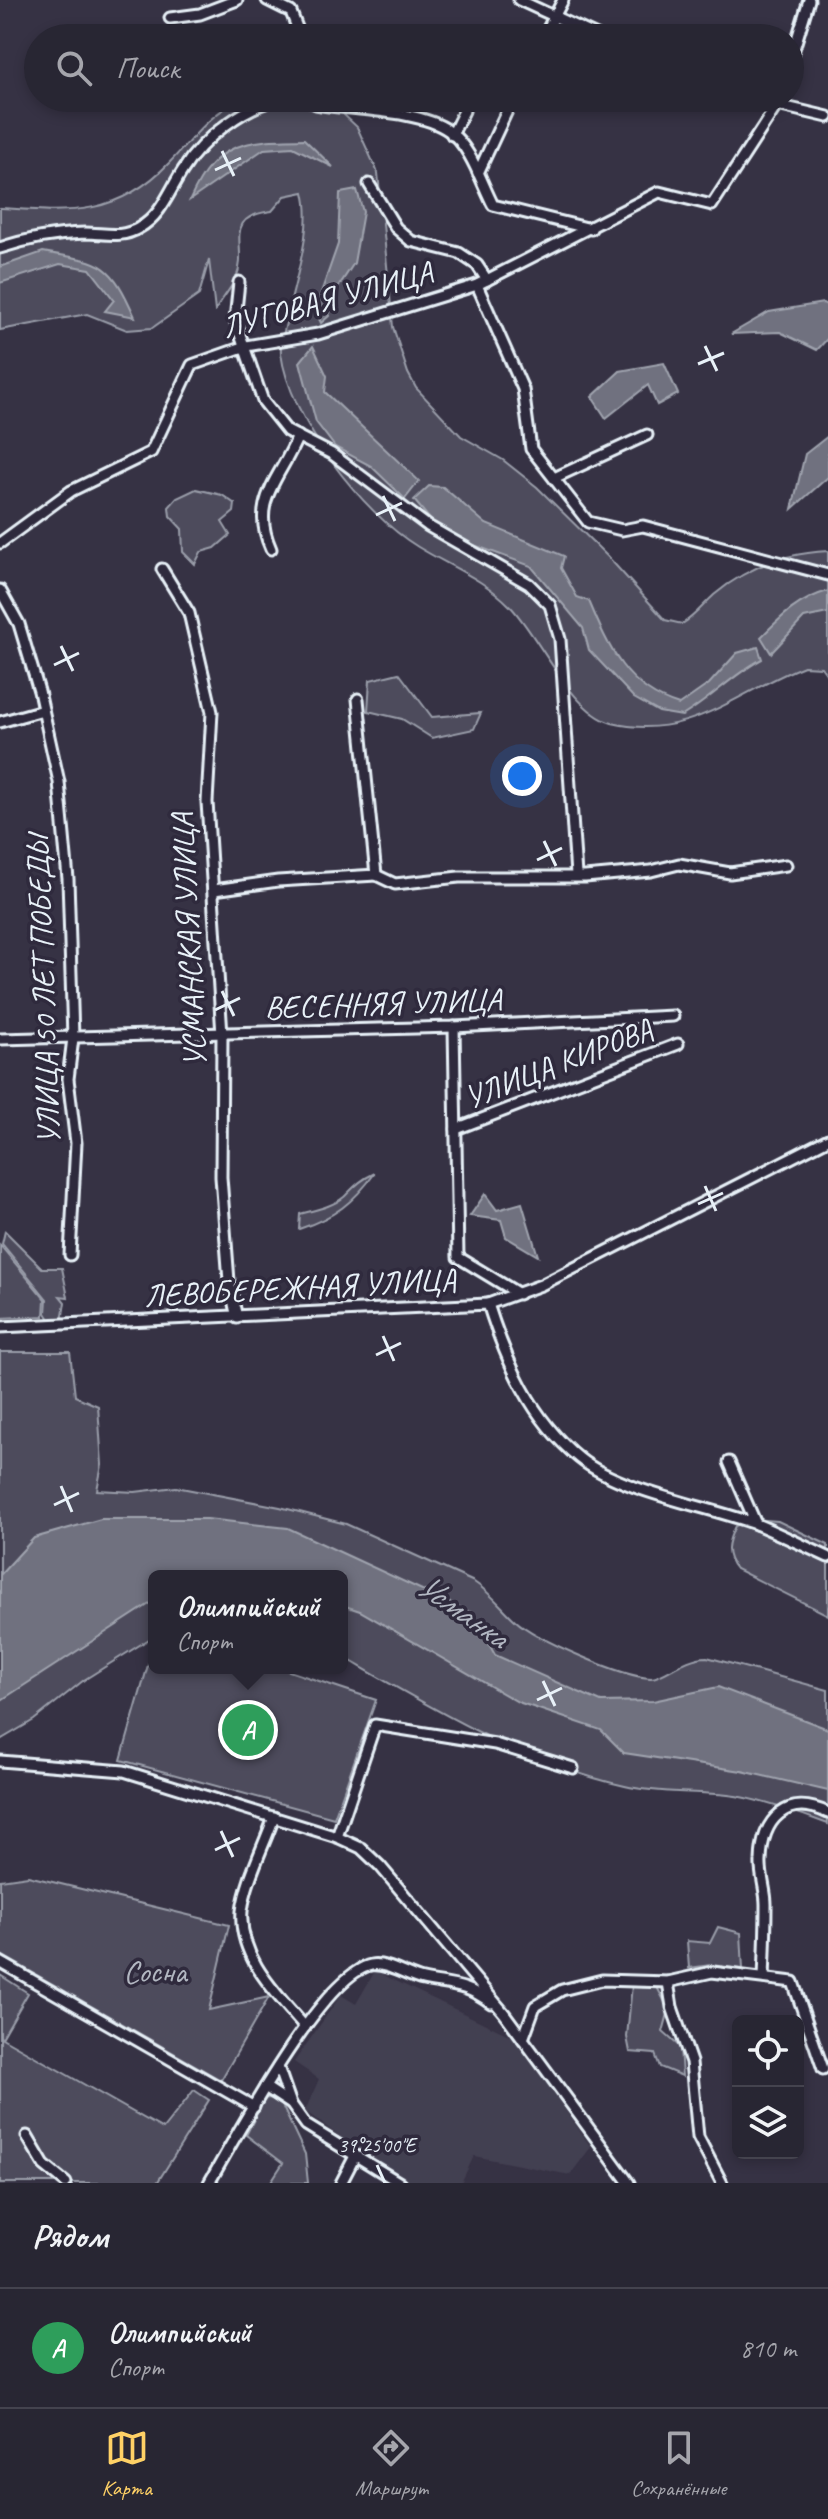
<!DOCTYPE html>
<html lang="ru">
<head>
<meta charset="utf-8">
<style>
	:root { --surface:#282633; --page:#34323f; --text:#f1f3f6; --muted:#a5a5ac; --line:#44434e; --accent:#ffd166 }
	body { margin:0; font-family:Caveat,sans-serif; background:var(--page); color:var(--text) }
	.controls { position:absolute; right:24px; bottom:24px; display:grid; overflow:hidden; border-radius:12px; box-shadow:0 4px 12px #0003 }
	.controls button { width:72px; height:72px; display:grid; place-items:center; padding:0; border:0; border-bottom:2px solid var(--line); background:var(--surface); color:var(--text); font:40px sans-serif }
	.you { position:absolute; left:522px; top:776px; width:28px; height:28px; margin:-20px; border:6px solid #fff; border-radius:50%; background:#1a73e8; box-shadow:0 0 0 12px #1a73e833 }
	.badge { display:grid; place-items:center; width:52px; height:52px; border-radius:50%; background:var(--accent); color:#fff; font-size:26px; font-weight:700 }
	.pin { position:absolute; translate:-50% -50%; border:4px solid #fff; box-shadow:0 2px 8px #0006 }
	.popup { position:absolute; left:148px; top:1570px; width:200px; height:104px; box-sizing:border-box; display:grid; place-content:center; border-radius:12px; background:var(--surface); filter:drop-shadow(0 2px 6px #0005); font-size:26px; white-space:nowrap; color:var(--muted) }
	.popup b { font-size:30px; color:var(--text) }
	.popup::after { content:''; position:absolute; left:50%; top:100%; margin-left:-16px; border:16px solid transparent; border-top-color:var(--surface) }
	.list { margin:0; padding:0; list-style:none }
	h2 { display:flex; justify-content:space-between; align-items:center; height:104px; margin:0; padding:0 32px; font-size:34px }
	h2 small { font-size:26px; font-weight:400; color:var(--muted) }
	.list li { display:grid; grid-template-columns:52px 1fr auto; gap:24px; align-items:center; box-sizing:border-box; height:120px; padding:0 32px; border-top:2px solid var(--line) }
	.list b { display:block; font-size:30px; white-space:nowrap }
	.list p { margin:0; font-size:26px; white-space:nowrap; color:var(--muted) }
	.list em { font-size:26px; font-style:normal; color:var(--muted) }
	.icon { flex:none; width:44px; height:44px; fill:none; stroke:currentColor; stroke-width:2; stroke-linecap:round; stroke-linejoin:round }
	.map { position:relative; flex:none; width:828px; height:2183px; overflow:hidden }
	.search { position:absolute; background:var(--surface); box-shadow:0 4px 12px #0003; left:24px; right:24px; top:24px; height:88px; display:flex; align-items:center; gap:20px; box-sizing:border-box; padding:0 28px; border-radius:44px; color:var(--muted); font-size:30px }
	.sheet { height:224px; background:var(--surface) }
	nav { display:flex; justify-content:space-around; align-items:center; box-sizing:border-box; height:112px; border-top:2px solid var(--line); background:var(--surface); font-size:22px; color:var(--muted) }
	nav a { display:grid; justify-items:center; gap:4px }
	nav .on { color:var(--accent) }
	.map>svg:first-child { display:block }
	.built { fill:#433f51 }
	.green { fill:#4d4b5c; stroke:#9a9eaa; stroke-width:2 }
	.water { fill:#70717f; stroke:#a0a4af; stroke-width:2 }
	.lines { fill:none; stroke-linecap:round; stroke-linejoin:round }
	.street-casing { stroke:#e8f1f8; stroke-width:15 }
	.street { stroke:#2f2a3d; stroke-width:9 }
	.ticks { fill:none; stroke:#e8f1f8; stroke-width:3 }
	.labels { text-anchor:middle; stroke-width:7; stroke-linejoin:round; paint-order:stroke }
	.street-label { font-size:32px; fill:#e8f1f8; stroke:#2f2a3d }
	.park-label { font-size:32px; fill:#b2b7c1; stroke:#2f2a3d }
	.water-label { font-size:34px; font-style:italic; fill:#b2b7c2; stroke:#2f2a3d }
	.ticks-label { font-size:20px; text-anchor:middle; fill:#e8f1f8; stroke:#2f2a3d; stroke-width:7; stroke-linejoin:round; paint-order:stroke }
</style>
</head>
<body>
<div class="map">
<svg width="828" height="2183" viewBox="0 0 828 2183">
	<rect width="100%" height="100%" fill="#363244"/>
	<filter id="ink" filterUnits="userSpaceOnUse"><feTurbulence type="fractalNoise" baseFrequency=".0125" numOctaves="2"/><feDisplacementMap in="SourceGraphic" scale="16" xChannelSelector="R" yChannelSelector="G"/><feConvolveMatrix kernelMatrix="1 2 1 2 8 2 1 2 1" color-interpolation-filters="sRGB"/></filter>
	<g filter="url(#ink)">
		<path class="built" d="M375,1971L515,2038L591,2147L570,2175L474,2156L461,2183H412L347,2142L305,2111L319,2079L294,2062L341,1995L356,2004Z"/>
		<g class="green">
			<path d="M243,98H326L357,127L378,173L393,327L408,373L416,388L461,436L503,460L537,487L609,558L665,620L682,624C695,616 703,605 714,595C747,567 786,553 828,551V676L821,667L804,666C738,691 689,742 612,723C571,712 539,636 510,606C484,579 449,566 418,547C363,514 289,418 281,353C280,344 284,332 286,323C293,284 314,231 304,192L285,196L272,211C219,217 250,248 236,278C230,290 221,300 215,311L209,260L199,295L152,328L127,330L87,314L0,330V208C69,213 118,217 170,162C196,135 208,115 243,98Z"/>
			<path d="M196,489L222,495L235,504L234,512L222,522L230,535L215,548L201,552L195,564L183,552L182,529L170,516L169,507L177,498Z"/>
			<path d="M399,673L432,717L481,713L474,729L432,738L402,719L368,711L370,680Z"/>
			<path d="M375,1173C353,1203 335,1217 299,1229L300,1214C314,1210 332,1207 344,1197C355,1186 360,1180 375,1173Z"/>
			<path d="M5,1231L42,1268H62L68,1297L60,1296L65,1302L62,1322H52L46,1313L47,1299L2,1244Z"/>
			<path d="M0,1245L45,1299L44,1316L0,1318Z"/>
			<path d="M0,1352H70L75,1396L98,1406L102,1465L97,1490L135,1492L176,1487L280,1507L346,1524L474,1582C491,1593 500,1606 515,1620C535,1639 622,1677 651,1678C664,1678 684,1657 707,1657L828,1690V1824C802,1814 755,1798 728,1795C694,1791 659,1794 625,1786C522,1763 432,1708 342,1656V1576H154V1636L84,1680L34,1720L0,1740Z"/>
			<path d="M752,1519L778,1521L828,1545V1615L736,1569C724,1554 727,1543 735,1526Z"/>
			<path d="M154,1644V1668H280L376,1700L334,1818L121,1760Z"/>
			<path d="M28,1876L229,1925L209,2010L269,1997L221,2080L0,1954V1880Z"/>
			<path d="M718,1927L741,1933L743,1969L711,1965L689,1968L687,1941L710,1943Z"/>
			<path d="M0,1975L28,1993L2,2038L163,2129L194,2090L209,2100L157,2183H0Z"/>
			<path d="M632,1985L657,1987L669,2010L663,2032L680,2047L682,2076L660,2067L655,2054L630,2052L627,2037Z"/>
			<path d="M265,2098L279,2099L305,2154L308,2183H270L283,2163L246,2135Z"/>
		</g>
		<g class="water">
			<path d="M304,139L333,167L293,147L264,149L190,200C216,141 245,140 304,139Z"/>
			<path d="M357,190L363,212L354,263L335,292L329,316L321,323L315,310L338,244L340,193Z"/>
			<path d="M43,252C102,262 110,260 135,317L105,311L114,300L90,269L60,264L0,283V267Z"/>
			<path d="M823,303L828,306V338L817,350L780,332L731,334L769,312Z"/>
			<path d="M313,346L327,376L325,392L419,481L405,499L371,466L335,447L316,422L300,362Z"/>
			<path d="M664,363L678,394L657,405L648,385L606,418L592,397L620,371Z"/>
			<path d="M828,436V477L792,509L805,454Z"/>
			<path d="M429,486L443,487L486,524L564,556L561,568L577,597L589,601C609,649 627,689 679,705L709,684L737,653L758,647L762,659C732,675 711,699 682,716L659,712L634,698L589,650L583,628L531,566L463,541L432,522L414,500Z"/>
			<path d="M828,591V613L804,618L771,653L761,637C782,616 799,599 828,591Z"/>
			<path d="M485,1194L497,1210L522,1203L538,1256L506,1237L501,1220L470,1216Z"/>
			<path d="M101,1519H207L288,1528L472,1613L495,1655L601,1702L653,1701L718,1687L828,1729V1791L742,1771L624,1753L601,1730L518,1702L360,1611L342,1605V1576H154V1601L0,1701V1575L34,1538Z"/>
		</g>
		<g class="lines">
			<defs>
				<g id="street">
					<path d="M267,0L291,12L301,38"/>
					<path d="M519,0L601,38"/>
					<path d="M170,18L200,14L237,0"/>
					<path d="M543,38L563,0"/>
					<path d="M790,62L809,0"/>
					<path d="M306,98L316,104C351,110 421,110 449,131C471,147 481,182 493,205L591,229"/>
					<path d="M452,135L464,111"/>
					<path d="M478,173L513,98"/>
					<path d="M369,184L396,228L411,241L459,253L477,265L487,280"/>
					<path d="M0,248C26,239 57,234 85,233C104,233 121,239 139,228C162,215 169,191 183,170C203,137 244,107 281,98"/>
					<path d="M239,282L235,320L263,401L287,431L332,454L428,526L529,584L550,605L560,639L576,875"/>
					<path d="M477,285L523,389L531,449L588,522L622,530L643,526L828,575"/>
					<path d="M554,478L647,435"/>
					<path d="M0,543L71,491L151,452L192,365L246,346L318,334L477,285L659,192L712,205L777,105L828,117"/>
					<path d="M271,549C249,501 280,480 298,436"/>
					<path d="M162,569L189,613L212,712L207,802L222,1035L221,1177L229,1281L237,1318"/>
					<path d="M0,590L19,624L39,691L59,782L68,879L73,1038L68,1079L76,1143L70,1255"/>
					<path d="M0,722L43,710"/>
					<path d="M376,875L395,884L459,877H585L651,871L679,864L730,873L786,865"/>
					<path d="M214,890L278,881L376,875L358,699"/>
					<path d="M454,1027L458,1257L519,1294"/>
					<path d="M0,1039L454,1027L673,1016"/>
					<path d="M456,1129L678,1044"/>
					<path d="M488,1304L541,1285L828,1139"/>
					<path d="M0,1327L488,1304C506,1361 531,1419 579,1458C619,1491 706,1506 756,1524C780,1534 804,1546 828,1557"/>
					<path d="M729,1462L756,1524"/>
					<path d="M0,1761L124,1771L337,1837L361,1848L380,1866L504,2013L629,2183"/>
					<path d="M274,1817C264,1846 246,1880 242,1911C238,1958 278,1995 305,2027"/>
					<path d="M337,1837L375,1725L495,1744L573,1768"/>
					<path d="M0,1962L254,2107"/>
					<path d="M764,1978C765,1954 766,1929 766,1904C766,1890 760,1875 761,1861C762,1819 787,1793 828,1813"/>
					<path d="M668,1982L672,2007L691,2062L698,2137L722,2183"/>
					<path d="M523,2039L535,2006L562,1990L602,1980L668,1982L712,1972L793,1982L823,2069"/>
					<path d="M278,2067L291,2104L306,2125L400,2183"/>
					<path d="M265,2087L291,2104"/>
					<path d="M27,2136L44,2165L66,2183"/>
					<path d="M209,2183C236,2137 322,1975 371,1965C386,1962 408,1977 423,1980C453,1986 466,1984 491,2003"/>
					<path d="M341,2183L354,2158"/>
				</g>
			</defs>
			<use href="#street" class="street-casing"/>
			<use href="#street" class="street"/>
		</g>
	</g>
	<path class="ticks" d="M222,151L234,176M215,170L241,158M705,346L717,371M698,364L724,353M383,496L395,521M376,515L402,503M61,646L73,671M54,665L79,653M544,841L556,866M537,860L562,848M222,991L234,1016M215,1010L240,998M705,1186L716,1211M698,1204L723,1193M383,1336L394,1361M376,1355L401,1343M61,1486L72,1512M54,1505L79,1493M543,1681L555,1706M537,1700L562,1688M221,1831L233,1857M215,1850L240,1838M377,2165L385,2183"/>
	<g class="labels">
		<g class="street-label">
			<text transform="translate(327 299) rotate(-15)" y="11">ЛУГОВАЯ УЛИЦА</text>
			<text transform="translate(188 940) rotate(-93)" y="11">УСМАНСКАЯ УЛИЦА</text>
			<text transform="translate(43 990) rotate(-92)" y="11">УЛИЦА 50 ЛЕТ ПОБЕДЫ</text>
			<text transform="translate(383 1003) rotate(-2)" y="11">ВЕСЕННЯЯ УЛИЦА</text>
			<text transform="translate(558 1063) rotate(-21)" y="11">УЛИЦА КИРОВА</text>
			<text transform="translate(300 1287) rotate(-3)" y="11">ЛЕВОБЕРЕЖНАЯ УЛИЦА</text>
		</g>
		<g class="park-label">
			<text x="155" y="1982">Сосна</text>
		</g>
		<g class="water-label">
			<text transform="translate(463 1610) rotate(35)" y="12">Усманка</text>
		</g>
	</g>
	<g class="ticks-label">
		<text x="377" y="2152">39°25'00"E</text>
	</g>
</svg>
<div class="controls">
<button><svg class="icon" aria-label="locate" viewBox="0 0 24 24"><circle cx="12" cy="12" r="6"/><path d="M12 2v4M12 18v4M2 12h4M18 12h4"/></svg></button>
<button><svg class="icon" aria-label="layers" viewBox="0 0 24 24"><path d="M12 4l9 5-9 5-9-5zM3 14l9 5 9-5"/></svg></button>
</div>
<div class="you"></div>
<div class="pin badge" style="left:248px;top:1730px;background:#2e9e5b">A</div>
<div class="popup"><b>Олимпийский</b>Спорт</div>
<div class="search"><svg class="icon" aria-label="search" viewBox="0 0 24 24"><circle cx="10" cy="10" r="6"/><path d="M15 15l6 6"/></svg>Поиск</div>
</div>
<section class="sheet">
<h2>Рядом<small></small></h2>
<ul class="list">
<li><span class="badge" style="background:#2e9e5b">A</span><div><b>Олимпийский</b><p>Спорт</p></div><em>810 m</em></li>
</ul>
</section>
<nav>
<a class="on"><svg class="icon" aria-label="map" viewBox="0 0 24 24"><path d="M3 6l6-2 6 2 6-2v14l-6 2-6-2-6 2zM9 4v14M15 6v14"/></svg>Карта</a>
<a><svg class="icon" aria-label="directions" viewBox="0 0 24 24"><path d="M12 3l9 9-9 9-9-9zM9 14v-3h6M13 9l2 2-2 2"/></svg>Маршрут</a>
<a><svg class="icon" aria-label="saved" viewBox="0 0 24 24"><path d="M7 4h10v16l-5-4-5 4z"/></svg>Сохранённые</a>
</nav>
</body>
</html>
